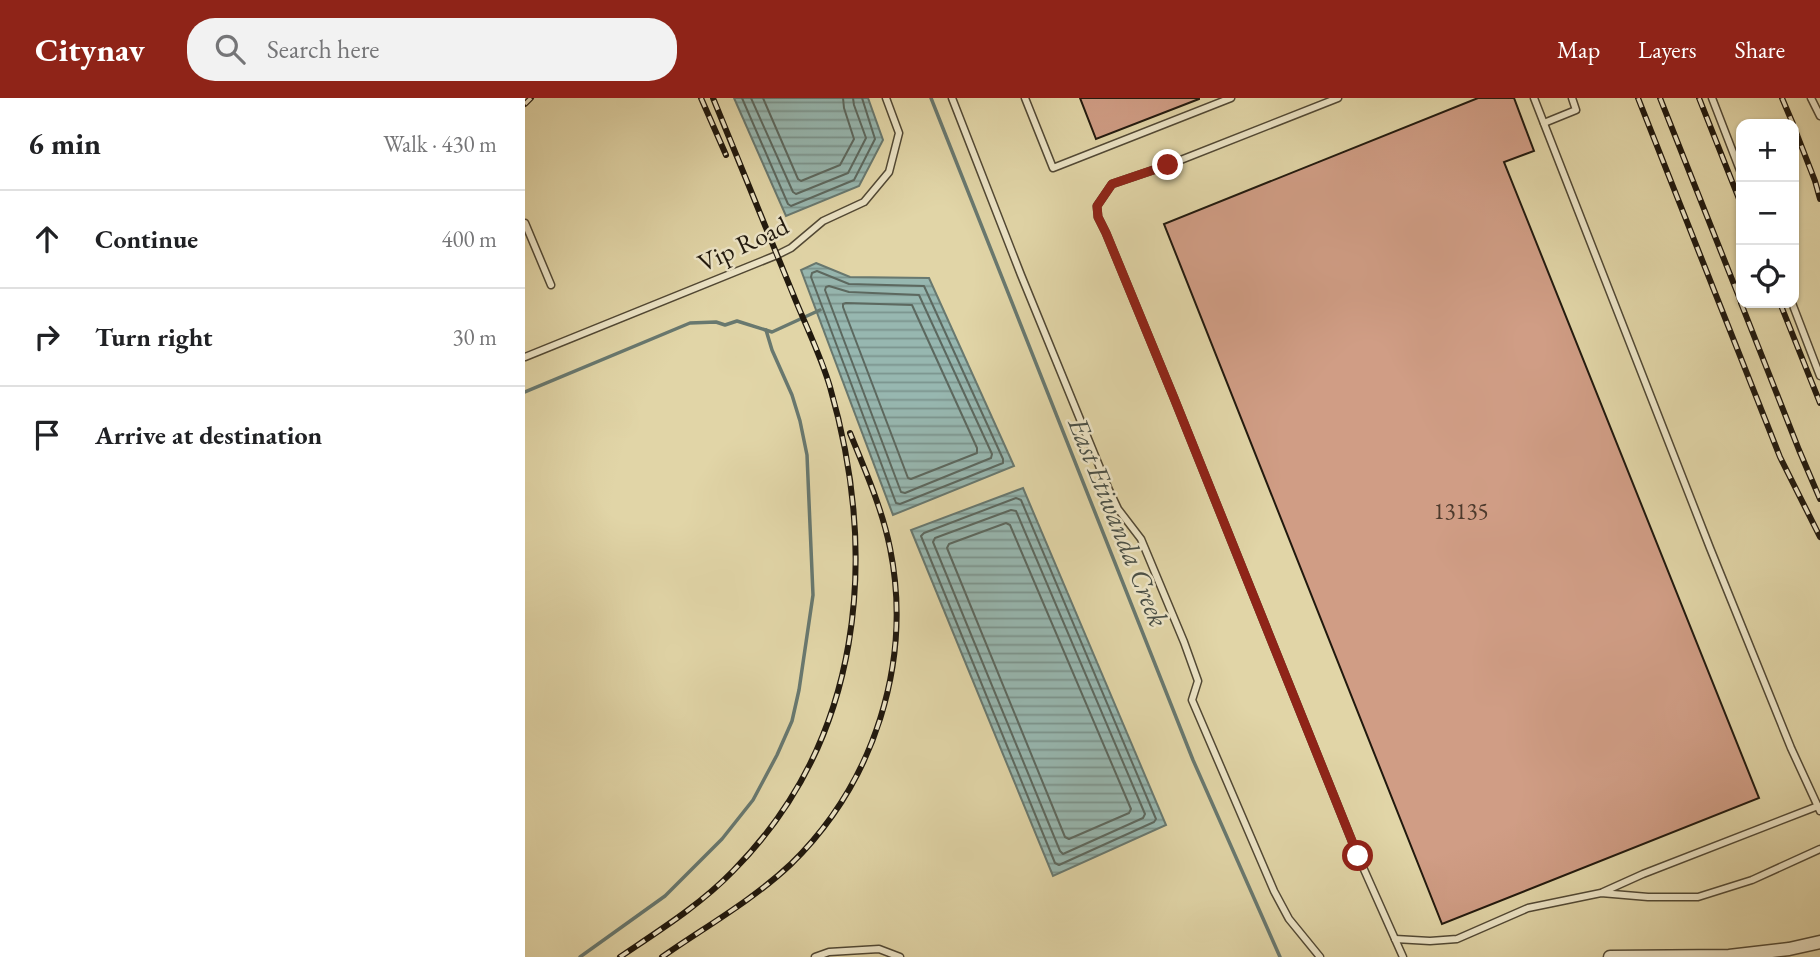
<!DOCTYPE html>
<html lang="en">
<head>
<meta charset="utf-8">
<style>
	:root { --surface:#fff; --page:#f2f2f2; --text:#202124; --muted:#757577; --line:#e0e0e0; --accent:#8f2418 }
	body { margin:0; font-family:"EB Garamond",serif; background:var(--page); color:var(--text) }
	.controls { position:absolute; right:21px; top:21px; display:grid; overflow:hidden; border-radius:14px; box-shadow:0 2px 5px #0004 }
	.controls button { width:63px; height:63px; display:grid; place-items:center; padding:0; border:0; border-bottom:2px solid var(--line); background:var(--surface); color:var(--text); font:35px sans-serif }
	.stop { position:absolute; width:21px; height:21px; margin:-16px; border:5px solid #8f2418; border-radius:50%; background:#fff }
	.stop.end { background:#8f2418; border-color:#fff; box-shadow:0 2px 7px #0008 }
	.list { margin:0; padding:0; list-style:none }
	h2 { display:flex; justify-content:space-between; align-items:center; height:91px; margin:0; padding:0 28px; font-size:30px }
	h2 small { font-size:23px; font-weight:400; color:var(--muted) }
	.list li { display:grid; grid-template-columns:46px 1fr auto; gap:21px; align-items:center; box-sizing:border-box; height:98px; padding:0 28px; border-top:2px solid var(--line) }
	.list b { display:block; font-size:26px; white-space:nowrap }
	.list em { font-size:23px; font-style:normal; color:var(--muted) }
	.icon { flex:none; width:38px; height:38px; fill:none; stroke:currentColor; stroke-width:2; stroke-linecap:round; stroke-linejoin:round }
	.map { position:relative; flex:none; width:1295px; height:859px; overflow:hidden }
	header { display:flex; align-items:center; gap:42px; box-sizing:border-box; height:98px; padding:0 35px; background:var(--accent); color:#fff }
	header strong { font-size:33px }
	nav { display:flex; gap:38px; margin-inline-start:auto; font-size:24px }
	.search { width:490px; height:63px; background:var(--page); display:flex; align-items:center; gap:18px; box-sizing:border-box; padding:0 24px; border-radius:28px; color:var(--muted); font-size:26px }
	main { display:flex }
	aside { flex:1; background:var(--surface) }
	.map>svg:first-child { display:block }
	.water { fill:url(#water-rules); stroke:#68786f; stroke-width:2 }
	.lines { fill:none; stroke-linecap:round; stroke-linejoin:round }
	.shore { stroke:#5c685f; stroke-width:2 }
	.stream { stroke:#68786f; stroke-width:3.5 }
	.building { fill:#d09d85; stroke:#21190e; stroke-width:2 }
	.service-casing { stroke:#514834; stroke-width:9 }
	.minor-casing { stroke:#514834; stroke-width:15 }
	.service { stroke:#ece4c6; stroke-width:6 }
	.minor { stroke:#ece4c6; stroke-width:12 }
	.rail-casing { stroke:#21190e; stroke-width:6 }
	.rail { stroke:#ece4c6; stroke-width:3.5; stroke-dasharray:10; stroke-linecap:butt }
	.route { stroke:#8f2418; stroke-width:9 }
	.labels { text-anchor:middle; stroke-width:5; stroke-linejoin:round; paint-order:stroke }
	.number-label { font-size:23px; fill:#4d3a2c }
	.street-label { font-size:26px; fill:#21190e; stroke:#ece4c6 }
	.water-label { font-size:28px; font-style:italic; fill:#4a5047; stroke:#ece4c6 }
</style>
</head>
<body>
<header>
<strong>Citynav</strong>
<div class="search"><svg class="icon" aria-label="search" viewBox="0 0 24 24"><circle cx="10" cy="10" r="6"/><path d="M15 15l6 6"/></svg>Search here</div>
<nav><a>Map</a><a>Layers</a><a>Share</a></nav>
</header>
<main>
<aside>
<h2>6 min<small>Walk · 430 m</small></h2>
<ul class="list">
<li><svg class="icon" aria-label="ahead" viewBox="0 0 24 24"><path d="M12 20V5M6 11l6-6 6 6"/></svg><div><b>Continue</b></div><em>400 m</em></li>
<li><svg class="icon" aria-label="right" viewBox="0 0 24 24"><path d="M7 20v-9h11M14 6l5 5-5 5"/></svg><div><b>Turn right</b></div><em>30 m</em></li>
<li><svg class="icon" aria-label="arrive" viewBox="0 0 24 24"><path d="M6 21V4h12l-3 4 3 4H6"/></svg><div><b>Arrive at destination</b></div></li>
</ul>
</aside>
<div class="map">
<svg width="1295" height="859" viewBox="0 0 1295 859">
	<defs>
		<pattern id="water-rules" width="6" height="5" patternUnits="userSpaceOnUse" patternTransform="scale(1.75)"><rect width="6" height="5" fill="#97b7b0"/><path d="M0 2.5h6" fill="none" stroke="#7b948e"/></pattern>
	</defs>
	<rect width="100%" height="100%" fill="#e1d5a7"/>
	<filter id="stains"><feTurbulence type="fractalNoise" baseFrequency=".00286" numOctaves="4"/><feColorMatrix values="0 0 0 0 .2 0 0 0 0 .09 0 0 0 0 .02 0 0 0 .5 -.17"/></filter>
	<radialGradient id="worn" r=".72"><stop offset=".6" stop-color="#630" stop-opacity="0"/><stop offset="1" stop-color="#630" stop-opacity=".3"/></radialGradient>
	<g class="water">
		<path d="M209,0H343L358,42L334,88L261,118Z"/>
		<path d="M291,165L325,179L404,180L489,368L368,417L276,172Z"/>
		<path d="M498,390L641,727L528,778L386,432Z"/>
	</g>
	<g class="lines">
		<g class="shore">
			<path d="M217,0L263,106L266,108L329,82L350,41L337,0"/>
			<path d="M226,0L268,94L271,96L323,75L341,40L329,7L328,0"/>
			<path d="M238,0L273,81L276,83L315,67L329,41L319,10L318,0"/>
			<path d="M292,173L324,186L399,188L478,361V365L375,406L371,405L286,179L287,175Z"/>
			<path d="M304,188L324,194L394,197L467,356L466,360L380,395L376,394L300,192L301,189Z"/>
			<path d="M321,205L387,207L452,350V355L386,381L383,380L318,209V206Z"/>
			<path d="M491,400L496,402L631,721L629,724L534,767L530,765L396,438L399,435Z"/>
			<path d="M486,412L491,413L620,716L618,720L538,756L535,753L408,444L410,440Z"/>
			<path d="M481,425L485,427L606,711L604,715L544,741L540,739L422,450L424,446Z"/>
		</g>
		<g class="stream">
			<path d="M406,0L668,662L755,859"/>
			<path d="M0,294L165,225L191,224L200,227L212,223L247,234L295,212"/>
			<path d="M55,859L140,798L197,741L228,702L252,657L267,623L274,592L288,497L282,357L275,323L267,297L247,252L241,232"/>
		</g>
	</g>
	<g class="building">
		<path d="M555,0H674V1L571,41Z"/>
		<path d="M953,0H989L1009,53L979,64L1234,700L917,826L639,126Z"/>
	</g>
	<g class="lines">
		<defs>
			<g id="service">
				<path d="M427,0L496,177L584,392L593,411L616,441L659,544L673,583L667,602L749,793L764,821L795,859"/>
				<path d="M500,0L528,70L706,0"/>
				<path d="M813,0L643,67L587,86L572,108L573,119L581,135L649,300L833,758L878,859"/>
				<path d="M1009,0L1185,450L1266,650L1295,713"/>
				<path d="M1187,0L1216,75"/>
				<path d="M1286,0L1295,18"/>
				<path d="M1019,25L1051,12L1047,0"/>
				<path d="M0,125L26,187"/>
				<path d="M1267,205L1295,278"/>
				<path d="M0,259L252,157L266,150L298,123L339,104L364,74L374,35L361,0"/>
				<path d="M1078,794L1118,776L1293,708"/>
				<path d="M870,841L905,843L932,841L1003,810L1076,795L1123,799H1173L1227,782L1295,751"/>
				<path d="M290,859L304,854L354,851L375,859"/>
			</g>
			<path id="minor" d="M1085,859L1204,858L1264,851L1295,844"/>
		</defs>
		<use href="#service" class="service-casing"/>
		<use href="#minor" class="minor-casing"/>
		<use href="#service" class="service"/>
		<use href="#minor" class="minor"/>
		<defs>
			<g id="rail">
				<path d="M176,0L201,57"/>
				<path d="M1113,0L1255,359L1295,439"/>
				<path d="M1135,0L1216,204"/>
				<path d="M1174,0L1216,106"/>
				<path d="M1257,0L1268,26"/>
				<path d="M0,6L6,0"/>
				<path d="M1269,29L1290,83L1295,101"/>
				<path d="M1216,205L1274,352L1295,401"/>
				<path d="M1255,205L1295,305"/>
				<path d="M95,859C135,832 175,807 208,773C338,642 354,459 305,289C296,258 280,226 268,196C241,131 215,65 188,0"/>
				<path d="M137,859C180,829 228,802 266,766C349,685 388,564 365,450C357,410 340,372 325,335"/>
			</g>
		</defs>
		<use href="#rail" class="rail-casing"/>
		<use href="#rail" class="rail"/>
	</g>
	<g class="lines">
		<path class="route" d="M643,67L587,86L572,108L573,119L581,135L649,300L833,758"/>
	</g>
	<g class="labels">
		<g class="number-label">
			<text x="936" y="421">13135</text>
		</g>
		<g class="street-label">
			<text transform="translate(218 146) rotate(-25)" y="9">Vip Road</text>
		</g>
		<g class="water-label">
			<text transform="translate(594 424) rotate(68)" y="10">East Etiwanda Creek</text>
		</g>
	</g>
	<rect width="100%" height="100%" filter="url(#stains)"/>
	<rect width="100%" height="100%" fill="url(#worn)"/>
</svg>
<div class="controls">
<button>+</button>
<button>−</button>
<button><svg class="icon" aria-label="locate" viewBox="0 0 24 24"><circle cx="12" cy="12" r="6"/><path d="M12 2v4M12 18v4M2 12h4M18 12h4"/></svg></button>
</div>
<div class="stop" style="left:833px;top:758px"></div>
<div class="stop end" style="left:643px;top:67px"></div>
</div>
</main>
</body>
</html>
